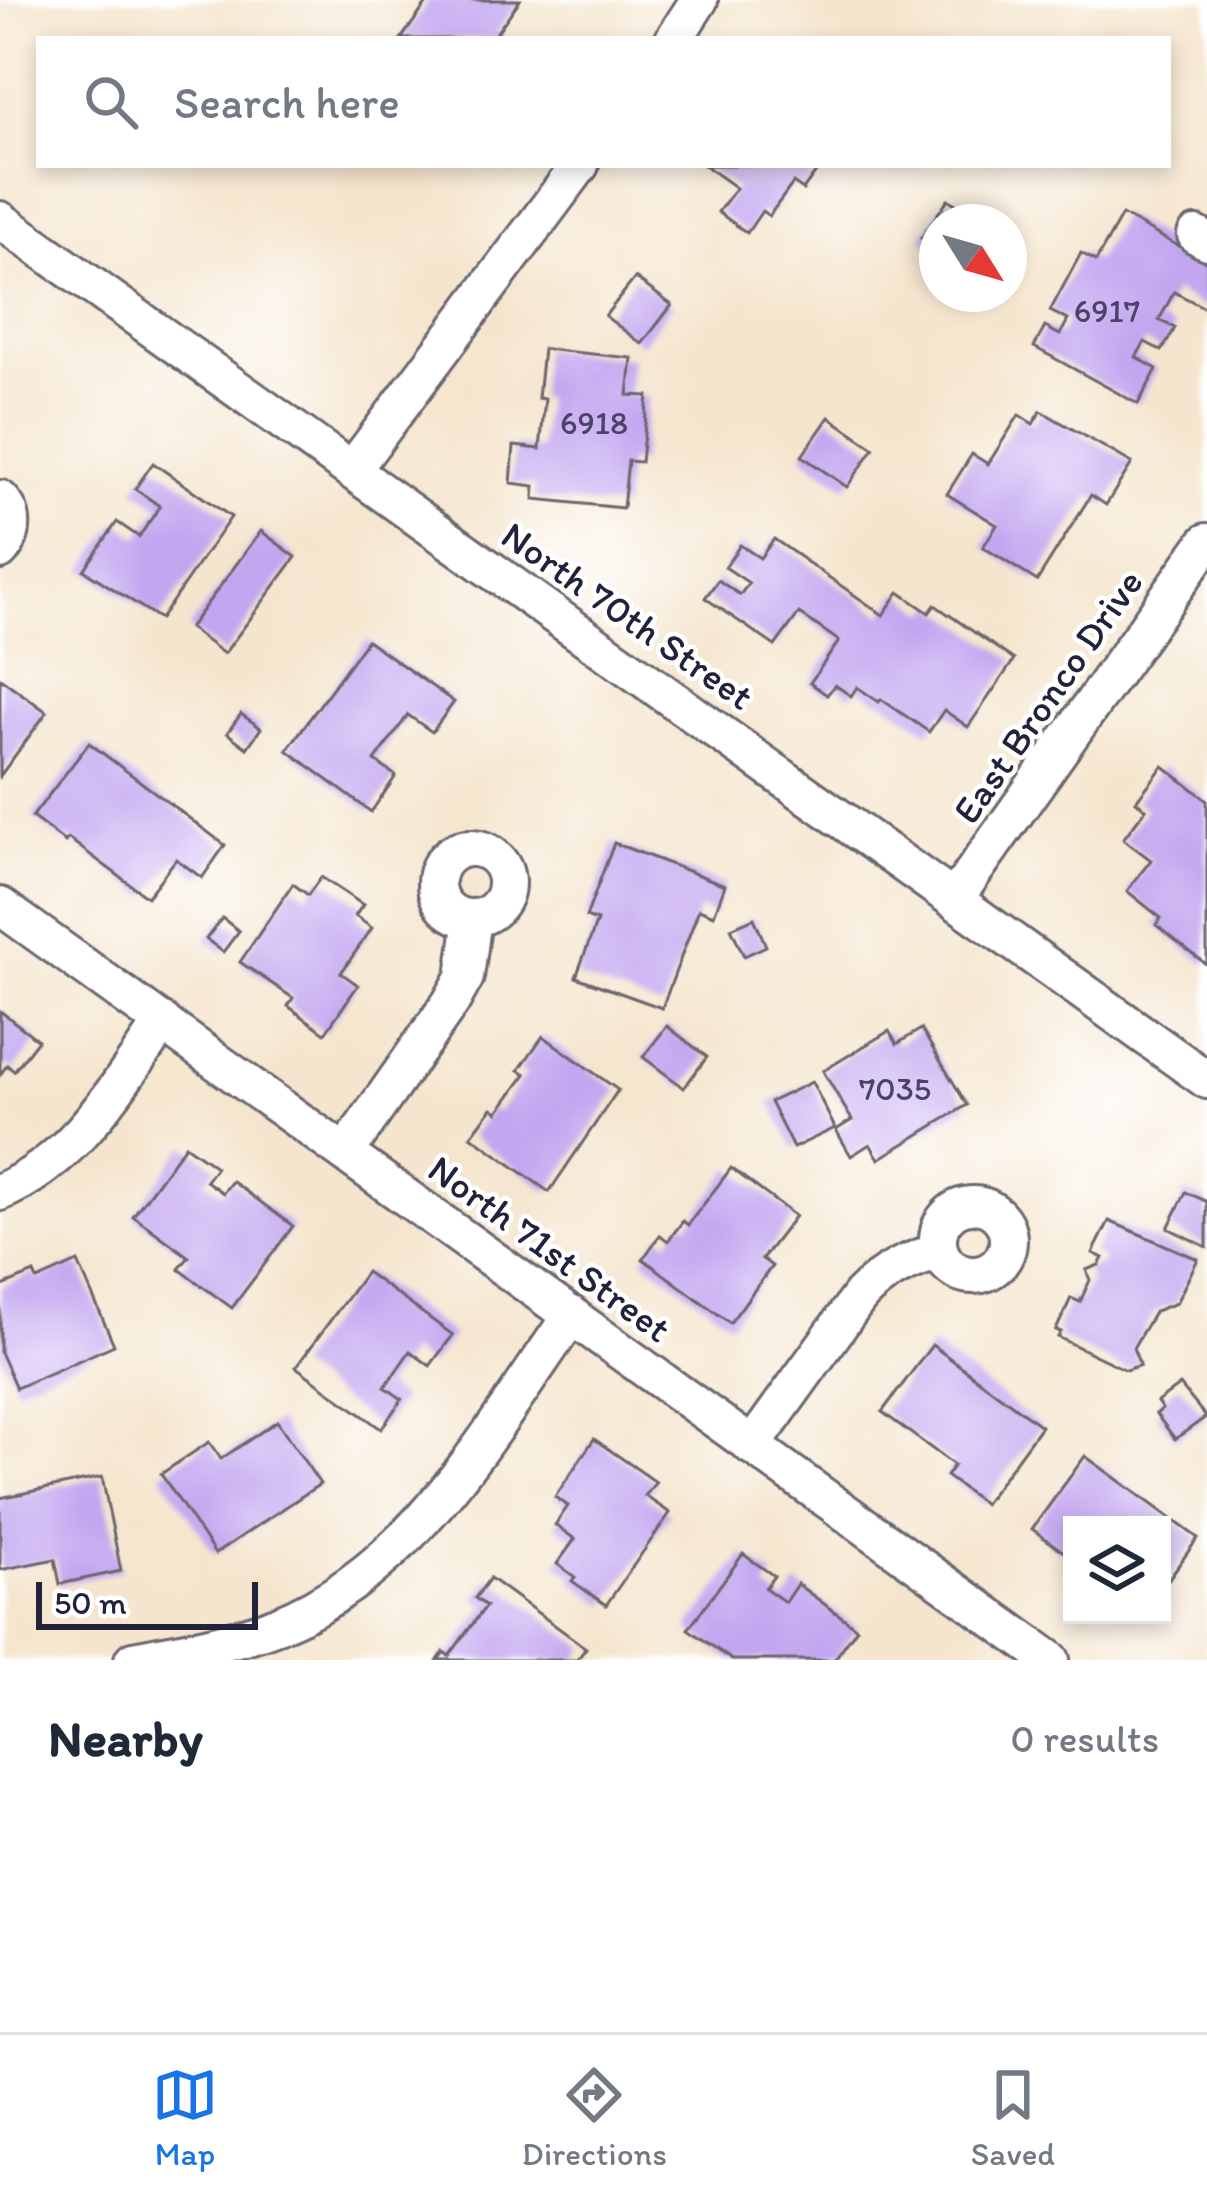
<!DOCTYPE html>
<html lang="en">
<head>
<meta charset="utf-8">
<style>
	:root { --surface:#fff; --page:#f2f2f3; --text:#1f2937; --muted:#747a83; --line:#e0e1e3; --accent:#1a73e8 }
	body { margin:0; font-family:Itim,sans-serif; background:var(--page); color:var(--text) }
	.controls { position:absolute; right:36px; bottom:36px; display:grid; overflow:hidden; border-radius:0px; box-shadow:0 6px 18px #0003 }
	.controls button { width:108px; height:108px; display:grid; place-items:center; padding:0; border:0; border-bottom:3px solid var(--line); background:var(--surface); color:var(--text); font:60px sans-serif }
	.compass { position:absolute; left:919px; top:204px; width:108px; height:108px; border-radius:50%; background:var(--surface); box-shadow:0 6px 18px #0003; rotate:127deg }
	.scale { position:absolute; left:36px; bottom:30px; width:222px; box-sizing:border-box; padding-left:12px; border:6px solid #22223b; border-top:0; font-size:33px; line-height:42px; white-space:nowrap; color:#22223b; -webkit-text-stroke:9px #fff; paint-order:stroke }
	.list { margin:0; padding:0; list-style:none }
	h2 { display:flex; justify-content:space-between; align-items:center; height:156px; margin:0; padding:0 48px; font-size:51px }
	h2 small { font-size:39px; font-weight:400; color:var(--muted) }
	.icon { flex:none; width:66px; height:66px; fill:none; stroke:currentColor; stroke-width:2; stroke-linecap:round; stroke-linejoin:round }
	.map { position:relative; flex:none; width:1207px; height:1660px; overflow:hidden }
	.search { position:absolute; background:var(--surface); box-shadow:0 6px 18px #0003; left:36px; right:36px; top:36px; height:132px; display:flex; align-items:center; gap:30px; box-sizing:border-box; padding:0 42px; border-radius:0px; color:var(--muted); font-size:45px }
	.sheet { height:372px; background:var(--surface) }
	nav { display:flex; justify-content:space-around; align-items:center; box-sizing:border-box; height:168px; border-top:3px solid var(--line); background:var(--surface); font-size:33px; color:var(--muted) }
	nav a { display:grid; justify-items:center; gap:6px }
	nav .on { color:var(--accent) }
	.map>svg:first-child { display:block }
	.building { fill:#c3a6f0 }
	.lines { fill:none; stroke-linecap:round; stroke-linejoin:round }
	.minor-casing { stroke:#6c666e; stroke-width:42 }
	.minor { stroke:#fff; stroke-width:36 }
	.labels { text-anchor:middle; stroke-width:9; stroke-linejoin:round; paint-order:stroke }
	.number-label { font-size:33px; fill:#4a4368 }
	.street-label { font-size:39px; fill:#22223b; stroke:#fff }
</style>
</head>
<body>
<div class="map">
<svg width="1207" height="1660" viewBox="0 0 1207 1660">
	<rect width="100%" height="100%" fill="#fff"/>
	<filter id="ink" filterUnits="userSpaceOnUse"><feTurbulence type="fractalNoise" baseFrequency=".00833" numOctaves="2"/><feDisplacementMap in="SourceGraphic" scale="24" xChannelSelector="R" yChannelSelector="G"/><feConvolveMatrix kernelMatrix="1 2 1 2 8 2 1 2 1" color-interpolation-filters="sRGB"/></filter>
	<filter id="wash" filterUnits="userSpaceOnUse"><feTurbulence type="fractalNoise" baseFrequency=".004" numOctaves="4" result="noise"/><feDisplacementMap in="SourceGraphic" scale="48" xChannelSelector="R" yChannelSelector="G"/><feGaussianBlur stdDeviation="2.7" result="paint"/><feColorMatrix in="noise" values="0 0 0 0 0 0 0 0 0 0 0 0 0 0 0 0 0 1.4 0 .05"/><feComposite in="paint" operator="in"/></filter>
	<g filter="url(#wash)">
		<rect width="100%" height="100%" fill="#f5e5ce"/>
		<g id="blocks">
			<g class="building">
				<path d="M423,0H520L497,32L506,39H401L427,3Z"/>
				<path d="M704,165H821L803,190L793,183L769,216L762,211L747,233L718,212L736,188Z"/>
				<path d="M948,199L982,222H937V249L921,238Z"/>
				<path d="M1122,215L1207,262V309L1174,292L1159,320L1175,328L1162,351L1145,342L1136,357L1157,369L1138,404L1034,347L1045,327L1060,335L1068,320L1050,311L1081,253L1096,261Z"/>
				<path d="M635,278L672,305L642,344L605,316Z"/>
				<path d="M543,349L632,358L628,395L648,396L641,462L628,461L623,508L534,499L535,486L511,483L514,446L540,449L545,399L538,398Z"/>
				<path d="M1041,411L1132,463L1106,505L1091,495L1037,581L983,547L997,525L947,494L972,454L988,464L1019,415L1033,424Z"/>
				<path d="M829,417L874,448L847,487L802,456Z"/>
				<path d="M153,463L231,517L160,619L84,570L117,522L139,537L160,506L135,489Z"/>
				<path d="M261,531L296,557L224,654L189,628Z"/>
				<path d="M774,539L883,615L899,592L929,613L935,605L1014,660L968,727L944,710L929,732L881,699L879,702L857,687L851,696L835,685L827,695L810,683L839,641L799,613L775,646L705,598L718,580L740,595L749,583L725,567L740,545L760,558Z"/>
				<path d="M367,640L454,702L432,732L408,715L375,761L396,776L371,812L287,750Z"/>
				<path d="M0,678L47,712L0,776Z"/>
				<path d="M241,714L261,728L247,748L227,733Z"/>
				<path d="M89,743L225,845L202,878L176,859L147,897L68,838L65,842L32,817Z"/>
				<path d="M1163,766L1207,800V965L1156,925L1161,918L1127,891L1151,860L1123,839L1146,809L1136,801Z"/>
				<path d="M614,843L725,885L714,915L699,909L662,1008L576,977L597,921L586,917Z"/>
				<path d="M321,877L363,905L355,916L372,928L341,973L358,985L325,1033L288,1006L293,998L240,962L293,884L308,895Z"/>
				<path d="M222,918L239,931L223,952L206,939Z"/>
				<path d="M754,918L766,946L744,956L731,928Z"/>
				<path d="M0,1011L38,1040L14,1071L7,1065L0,1075Z"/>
				<path d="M667,1026L707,1057L684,1088L643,1057Z"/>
				<path d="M921,1029L967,1105L879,1159L870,1144L851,1156L836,1130L852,1120L823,1071L889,1031L897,1044Z"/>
				<path d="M543,1036L618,1090L549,1192L471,1136L492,1108L498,1112L526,1074L519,1070Z"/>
				<path d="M812,1082L835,1128L793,1148L770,1102Z"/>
				<path d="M185,1145L216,1167L206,1181L223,1193L232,1181L293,1226L232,1308L179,1269L189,1257L133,1216Z"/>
				<path d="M731,1168L795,1216L762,1259L772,1266L730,1323L643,1259L660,1235L668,1241L683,1221L688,1225Z"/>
				<path d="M1186,1192L1207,1202V1247L1168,1228Z"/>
				<path d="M1109,1221L1198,1259L1176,1303L1155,1311L1140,1336L1133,1348L1140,1365L1126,1370L1058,1337L1061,1332L1056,1330L1071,1298L1080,1302L1090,1280L1086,1270L1099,1265L1103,1258L1093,1253Z"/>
				<path d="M78,1262L114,1345L16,1388L0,1352V1287L34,1273L37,1280Z"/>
				<path d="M366,1272L453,1335L430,1366L410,1351L385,1387L402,1399L381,1429L296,1367Z"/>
				<path d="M932,1345L1041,1426L984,1504L946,1476L954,1465L882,1412Z"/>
				<path d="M1180,1385L1206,1417L1175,1439L1156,1414L1162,1409L1157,1402Z"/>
				<path d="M277,1421L320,1484L215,1554L161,1474L209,1442L221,1459Z"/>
				<path d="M594,1439L656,1482L645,1496L670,1513L606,1605L572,1581L575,1577L557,1564L575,1539L555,1525L568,1506L555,1497Z"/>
				<path d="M1085,1456L1198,1538L1162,1588V1525H1072V1558L1032,1529Z"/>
				<path d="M102,1477L121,1571L60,1584L55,1559L0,1570V1498Z"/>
				<path d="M743,1554L774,1576L765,1588L785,1602L797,1584L857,1628L834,1660H732L688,1629Z"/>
				<path d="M490,1578L586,1648L577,1660H438L444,1652L449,1656L486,1606L475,1598Z"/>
			</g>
		</g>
	</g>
	<g filter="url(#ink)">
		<use href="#blocks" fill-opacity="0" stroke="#6c666e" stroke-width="3"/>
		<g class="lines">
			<defs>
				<g id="minor">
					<path d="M674,39L699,0"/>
					<path d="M0,220L1207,1080"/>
					<path d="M1196,235L1207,241"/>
					<path d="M352,470L580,165"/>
					<path d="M0,499C16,515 14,535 0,551"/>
					<circle cx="471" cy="883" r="35"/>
					<path d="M955,898L1207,542"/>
					<path d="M0,906L1051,1660"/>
					<path d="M345,1153L451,1002L465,977L473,918"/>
					<path d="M0,1192C75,1161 118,1085 163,1022"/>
					<circle cx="973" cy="1240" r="35"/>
					<path d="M752,1446L860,1296C884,1271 906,1262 939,1251"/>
					<path d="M133,1660C181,1651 231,1643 277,1625C415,1570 490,1430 572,1315"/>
				</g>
			</defs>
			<use href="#minor" class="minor-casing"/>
			<use href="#minor" class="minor"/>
		</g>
	</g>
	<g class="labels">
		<g class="number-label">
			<text x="1107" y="322">6917</text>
			<text x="594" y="434">6918</text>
			<text x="895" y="1100">7035</text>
		</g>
		<g class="street-label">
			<text transform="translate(628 615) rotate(35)" y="14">North 70th Street</text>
			<text transform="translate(1047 696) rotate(-55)" y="14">East Bronco Drive</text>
			<text transform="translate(550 1248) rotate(36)" y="14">North 71st Street</text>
		</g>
	</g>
</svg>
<div class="controls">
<button><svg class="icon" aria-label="layers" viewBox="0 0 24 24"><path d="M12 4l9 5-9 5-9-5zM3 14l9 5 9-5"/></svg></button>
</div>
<svg class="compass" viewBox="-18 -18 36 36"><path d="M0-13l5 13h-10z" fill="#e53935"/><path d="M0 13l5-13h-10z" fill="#747a83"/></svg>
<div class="scale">50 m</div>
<div class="search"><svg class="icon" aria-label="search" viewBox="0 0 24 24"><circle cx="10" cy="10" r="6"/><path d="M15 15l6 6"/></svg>Search here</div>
</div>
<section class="sheet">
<h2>Nearby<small>0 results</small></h2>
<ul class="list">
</ul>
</section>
<nav>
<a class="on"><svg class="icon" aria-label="map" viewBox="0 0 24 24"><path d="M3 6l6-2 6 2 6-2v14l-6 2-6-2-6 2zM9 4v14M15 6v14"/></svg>Map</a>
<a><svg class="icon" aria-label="directions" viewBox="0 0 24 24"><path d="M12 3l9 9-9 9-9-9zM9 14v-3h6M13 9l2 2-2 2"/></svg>Directions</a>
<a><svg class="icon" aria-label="saved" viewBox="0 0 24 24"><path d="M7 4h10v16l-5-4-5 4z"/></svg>Saved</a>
</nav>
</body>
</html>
